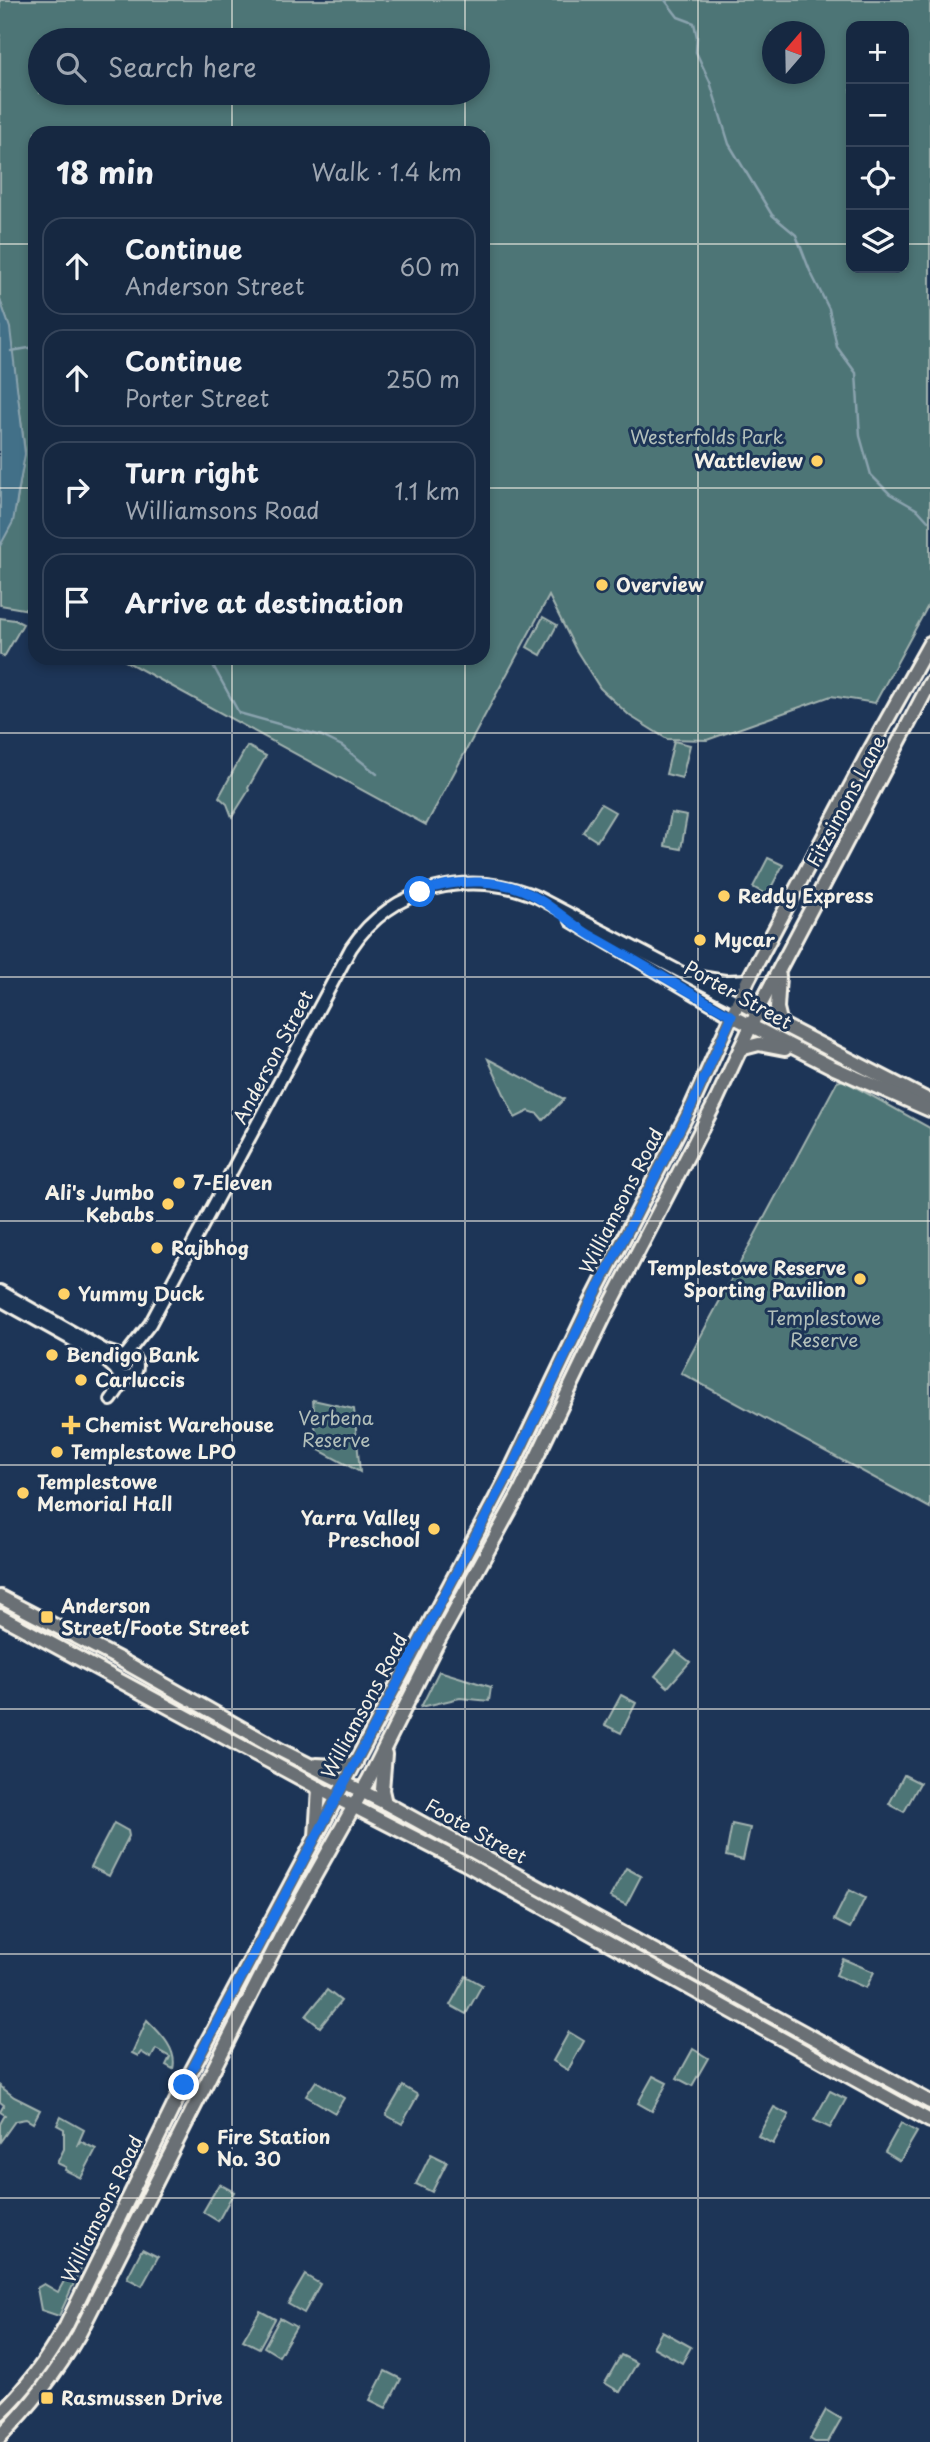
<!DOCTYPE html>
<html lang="en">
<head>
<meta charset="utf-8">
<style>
	:root { --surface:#162841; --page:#1f3048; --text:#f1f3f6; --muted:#9ea6b1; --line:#35445a }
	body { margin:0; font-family:"Playpen Sans",sans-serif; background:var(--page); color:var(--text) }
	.controls { position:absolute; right:21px; top:21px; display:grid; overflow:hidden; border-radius:14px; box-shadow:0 4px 10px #0003 }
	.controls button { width:63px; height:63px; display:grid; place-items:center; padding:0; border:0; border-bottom:2px solid var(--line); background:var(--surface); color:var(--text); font:35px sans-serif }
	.compass { position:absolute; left:762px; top:21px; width:63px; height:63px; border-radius:50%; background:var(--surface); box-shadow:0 4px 10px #0003; rotate:20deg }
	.stop { position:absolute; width:21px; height:21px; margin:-16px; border:5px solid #1a73e8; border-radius:50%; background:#fff }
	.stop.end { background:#1a73e8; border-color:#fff; box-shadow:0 2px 7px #0008 }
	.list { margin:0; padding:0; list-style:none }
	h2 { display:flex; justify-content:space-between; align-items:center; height:91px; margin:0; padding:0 28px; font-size:30px }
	h2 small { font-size:23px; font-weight:400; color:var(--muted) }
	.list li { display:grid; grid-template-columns:46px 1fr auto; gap:21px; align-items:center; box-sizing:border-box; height:98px; margin:0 14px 14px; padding:0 14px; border:2px solid var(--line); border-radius:21px }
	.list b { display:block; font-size:26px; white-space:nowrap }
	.list p { margin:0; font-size:23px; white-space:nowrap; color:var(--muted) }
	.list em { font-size:23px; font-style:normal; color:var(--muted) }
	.icon { flex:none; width:38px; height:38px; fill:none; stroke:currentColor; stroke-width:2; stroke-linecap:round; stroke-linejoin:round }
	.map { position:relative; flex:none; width:930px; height:2442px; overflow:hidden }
	.search { position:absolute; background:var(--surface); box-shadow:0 4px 10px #0003; left:28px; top:28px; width:462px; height:77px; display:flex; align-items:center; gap:18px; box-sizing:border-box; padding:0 24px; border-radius:38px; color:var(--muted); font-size:26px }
	.panel { position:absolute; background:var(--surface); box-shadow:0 4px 10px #0003; left:28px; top:126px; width:462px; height:539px; border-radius:21px }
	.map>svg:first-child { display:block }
	.green { fill:#4e7476; stroke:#a1b2af; stroke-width:2; fill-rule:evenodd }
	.water { fill:#436f88; stroke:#8aa3ae; stroke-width:2 }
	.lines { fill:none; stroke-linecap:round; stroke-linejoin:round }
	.stream { stroke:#8aa3ae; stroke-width:2.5 }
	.secondary-casing { stroke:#f4f1e8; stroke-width:16 }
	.primary-casing { stroke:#f4f1e8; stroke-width:18 }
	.secondary { stroke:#1d3557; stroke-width:10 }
	.primary { stroke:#6a7074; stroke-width:12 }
	.route { stroke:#1a73e8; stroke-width:9 }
	.grid { fill:none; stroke:#f4f1e8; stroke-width:2; stroke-opacity:0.55 }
	.poi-dot { fill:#ffd166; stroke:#1d3557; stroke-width:2.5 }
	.labels { text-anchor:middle; stroke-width:6; stroke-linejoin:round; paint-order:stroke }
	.park-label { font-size:19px; fill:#b2bfba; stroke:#1d3557 }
	.poi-label { font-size:19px; font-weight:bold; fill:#f4f1e8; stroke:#1d3557; text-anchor:start }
	.street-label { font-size:19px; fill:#f4f1e8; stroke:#1d3557 }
</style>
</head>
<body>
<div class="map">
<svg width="930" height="2442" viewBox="0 0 930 2442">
	<rect width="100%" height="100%" fill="#1d3557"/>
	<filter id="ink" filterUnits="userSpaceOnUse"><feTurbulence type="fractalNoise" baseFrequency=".0143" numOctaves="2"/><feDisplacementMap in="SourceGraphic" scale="14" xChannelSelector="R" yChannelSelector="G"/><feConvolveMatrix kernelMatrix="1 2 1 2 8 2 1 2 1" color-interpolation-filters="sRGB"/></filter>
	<g filter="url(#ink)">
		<g class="green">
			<path d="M0,0H930V602L875,703L831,696L707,740L667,739L630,716L600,688L576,650L549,596L426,825L120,658H483V133H35V611L0,605V541L16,507L25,451L8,323L0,300ZM851,26H904V268H851ZM772,32H814V74H772ZM40,40H478V93H40Z"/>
			<path d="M543,617L557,625L541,655L527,647Z"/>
			<path d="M0,618L15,620L23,624L4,657L0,654Z"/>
			<path d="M674,741L690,745L682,778L666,774Z"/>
			<path d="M247,746L266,756L248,788L249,790L232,817L227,804L219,797Z"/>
			<path d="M601,804L615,812L597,841L583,832Z"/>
			<path d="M671,813L687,816L681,849L665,846Z"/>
			<path d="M768,858L783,865L767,895L753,887Z"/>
			<path d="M488,1059L564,1099L543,1120L538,1114L529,1111L515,1118Z"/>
			<path d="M843,1080L930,1128V1508L681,1373L837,1082Z"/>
			<path d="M313,1400L354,1409L360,1472L317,1449Z"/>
			<path d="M676,1651L690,1662L668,1687L655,1676Z"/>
			<path d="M439,1671L491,1687L489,1701L460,1698L421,1707Z"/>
			<path d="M621,1695L636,1703L621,1733L605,1725Z"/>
			<path d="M904,1775L920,1783L904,1812L889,1804Z"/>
			<path d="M114,1823L128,1831L129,1836L109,1876L91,1867Z"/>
			<path d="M732,1824L750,1828L743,1860L726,1856Z"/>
			<path d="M626,1868L641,1876L626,1905L610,1897Z"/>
			<path d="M849,1890L865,1898L850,1928L834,1920Z"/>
			<path d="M843,1959L874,1972L866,1988L836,1975Z"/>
			<path d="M466,1976L482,1985L466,2014L450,2005Z"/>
			<path d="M327,1990L341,2001L320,2027L306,2016Z"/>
			<path d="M147,2020C159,2032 178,2049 173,2069L166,2065L170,2057L156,2049L151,2058L141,2052L138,2056L132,2053Z"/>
			<path d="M569,2032L584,2041L568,2070L553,2061Z"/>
			<path d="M693,2049L708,2058L692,2086L677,2078Z"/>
			<path d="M653,2076L667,2083L652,2111L638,2103Z"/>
			<path d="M316,2081L344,2098L335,2113L306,2096Z"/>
			<path d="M0,2086L14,2097L40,2110L33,2123L26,2119L15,2121L0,2142V2124L5,2115L0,2112L4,2105L0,2102Z"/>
			<path d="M403,2086L418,2095L402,2124L386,2115Z"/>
			<path d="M830,2091L846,2099L830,2128L814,2120Z"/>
			<path d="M774,2107L789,2115L773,2144L758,2136Z"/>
			<path d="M61,2117L84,2130L77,2146L80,2141L96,2149L81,2178L65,2170L66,2167L57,2163L64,2149V2129L57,2125Z"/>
			<path d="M901,2123L917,2132L900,2161L885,2152Z"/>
			<path d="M431,2154L447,2162L432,2192L416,2184Z"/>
			<path d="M219,2184L234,2192L218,2221L203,2212Z"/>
			<path d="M142,2249L158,2257L142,2286L127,2278Z"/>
			<path d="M77,2256L85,2259L59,2316L41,2310L37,2288L44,2284L58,2292L68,2274L73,2275Z"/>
			<path d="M305,2275L320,2284L304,2313L288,2304Z"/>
			<path d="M260,2311L275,2319L259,2348L243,2340Z"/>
			<path d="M280,2318L296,2327L279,2356L264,2347Z"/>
			<path d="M662,2331L691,2347L682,2363L653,2347Z"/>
			<path d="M621,2355L637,2363L620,2392L605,2383Z"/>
			<path d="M385,2371L401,2379L386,2408L370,2400Z"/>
			<path d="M826,2410L841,2419L828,2442H815L810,2439Z"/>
		</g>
		<path class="water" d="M0,300L10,328L25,454L13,522L0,546Z"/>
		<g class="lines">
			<g class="stream">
				<path d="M665,0L678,17L694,23L697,37L696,52L710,82L729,144L772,215L796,235L810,271L829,309L837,347L856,373L860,436L871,475L890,494L918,510L928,521"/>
				<path d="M11,351L35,347"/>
				<path d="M209,658L239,713L322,736L342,746L377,774"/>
			</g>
			<defs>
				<g id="secondary">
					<path d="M571,921L732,1016"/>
					<path d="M694,976L725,981L748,980"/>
					<path d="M0,1291L106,1351L122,1356"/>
					<path d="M0,1300L99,1355L115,1369"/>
					<circle cx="126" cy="1366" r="11"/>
					<path d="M125,1356L150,1324L351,948C392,886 471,868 537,897L738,1002"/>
					<path d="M111,1400L127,1377"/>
				</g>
				<g id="primary">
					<path d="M779,976L777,1008L781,1025"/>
					<path d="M738,1002L930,1101"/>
					<path d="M732,1016L834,1068L930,1110"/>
					<path d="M740,1049L759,1044L785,1049"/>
					<path d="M0,1597L119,1659L280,1750L385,1803L930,2102"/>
					<path d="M0,1616L337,1798L464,1863L930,2121"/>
					<path d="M385,1754L382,1790L385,1803"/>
					<path d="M316,1765L339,1766L356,1763"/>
					<path d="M316,1836L319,1788"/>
					<path d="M0,2413C27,2388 48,2358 66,2326L184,2085L507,1477L589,1306L692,1105L748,980L865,759L930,643"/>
					<path d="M0,2437C31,2406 57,2372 79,2334L282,1934L369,1779L438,1641L520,1492L605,1315L716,1101L762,1002L930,683"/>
				</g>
			</defs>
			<use href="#secondary" class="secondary-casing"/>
			<use href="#primary" class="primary-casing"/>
			<use href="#secondary" class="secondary"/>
			<use href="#primary" class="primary"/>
		</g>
	</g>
	<g class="lines" filter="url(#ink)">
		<path class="route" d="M184,2085L507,1477L589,1306L692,1105L732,1016C685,990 639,962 592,936C573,925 557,910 539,899C505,877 456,878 420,892"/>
	</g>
	<path class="grid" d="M232,0V40M465,0V40M698,0V2442M232,93V133M465,93V133M0,244H35M483,244H851M904,244H930M0,488H35M483,488H930M232,658V2442M465,658V2442M0,733H930M0,977H930M0,1221H930M0,1465H930M0,1709H930M0,1954H930M0,2198H930"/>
	<g class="poi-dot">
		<circle cx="817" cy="461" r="7"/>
		<circle cx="602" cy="585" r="7"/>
		<circle cx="724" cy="896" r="7"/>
		<circle cx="700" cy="940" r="7"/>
		<circle cx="179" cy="1183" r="7"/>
		<circle cx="168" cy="1204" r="7"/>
		<circle cx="157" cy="1248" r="7"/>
		<circle cx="860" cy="1279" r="7"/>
		<circle cx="64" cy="1294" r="7"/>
		<circle cx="52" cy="1355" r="7"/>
		<circle cx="81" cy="1380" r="7"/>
		<path d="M67.5 1414.5h7v7h7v7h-7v7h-7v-7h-7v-7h7z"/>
		<circle cx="57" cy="1452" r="7"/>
		<circle cx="23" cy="1493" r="7"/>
		<circle cx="434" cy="1529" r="7"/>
		<rect x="40" y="1610" width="14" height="14" rx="3.5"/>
		<circle cx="203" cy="2148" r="7"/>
		<rect x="40" y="2391" width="14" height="14" rx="3.5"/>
	</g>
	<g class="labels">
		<g class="park-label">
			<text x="707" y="444">Westerfolds Park</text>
			<text x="824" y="1325">Templestowe<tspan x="824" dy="22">Reserve</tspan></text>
			<text x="336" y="1425">Verbena<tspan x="336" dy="22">Reserve</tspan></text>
		</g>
		<g class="poi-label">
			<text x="803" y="468" text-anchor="end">Wattleview</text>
			<text x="616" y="592">Overview</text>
			<text x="738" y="903">Reddy Express</text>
			<text x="714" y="947">Mycar</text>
			<text x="193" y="1190">7-Eleven</text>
			<text x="154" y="1200" text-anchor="end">Ali's Jumbo<tspan x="154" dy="22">Kebabs</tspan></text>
			<text x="171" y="1255">Rajbhog</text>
			<text x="846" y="1275" text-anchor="end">Templestowe Reserve<tspan x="846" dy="22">Sporting Pavilion</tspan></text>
			<text x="78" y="1301">Yummy Duck</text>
			<text x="66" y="1362">Bendigo Bank</text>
			<text x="95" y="1387">Carluccis</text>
			<text x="85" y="1432">Chemist Warehouse</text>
			<text x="71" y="1459">Templestowe LPO</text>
			<text x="37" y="1489">Templestowe<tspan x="37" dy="22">Memorial Hall</tspan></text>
			<text x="420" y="1525" text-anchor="end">Yarra Valley<tspan x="420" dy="22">Preschool</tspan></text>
			<text x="61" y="1613">Anderson<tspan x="61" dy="22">Street/Foote Street</tspan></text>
			<text x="217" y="2144">Fire Station<tspan x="217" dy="22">No. 30</tspan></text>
			<text x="61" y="2405">Rasmussen Drive</text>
		</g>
		<g class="street-label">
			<text transform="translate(846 801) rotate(-62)" y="7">Fitzsimons Lane</text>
			<text transform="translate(738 995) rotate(29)" y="7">Porter Street</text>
			<text transform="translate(273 1057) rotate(-62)" y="7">Anderson Street</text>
			<text transform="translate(621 1201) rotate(-63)" y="7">Williamsons Road</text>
			<text transform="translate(364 1706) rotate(-62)" y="7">Williamsons Road</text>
			<text transform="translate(476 1831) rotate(29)" y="7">Foote Street</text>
			<text transform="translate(102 2209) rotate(-64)" y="7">Williamsons Road</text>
		</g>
	</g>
</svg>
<div class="controls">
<button>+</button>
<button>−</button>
<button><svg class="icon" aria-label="locate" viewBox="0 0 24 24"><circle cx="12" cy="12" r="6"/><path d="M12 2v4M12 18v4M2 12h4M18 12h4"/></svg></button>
<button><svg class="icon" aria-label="layers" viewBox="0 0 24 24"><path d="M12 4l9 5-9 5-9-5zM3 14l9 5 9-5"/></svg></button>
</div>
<svg class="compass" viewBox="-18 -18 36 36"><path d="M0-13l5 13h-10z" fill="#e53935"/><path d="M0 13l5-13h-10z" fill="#9ea6b1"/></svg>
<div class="stop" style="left:420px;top:892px"></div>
<div class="stop end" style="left:184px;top:2085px"></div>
<div class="search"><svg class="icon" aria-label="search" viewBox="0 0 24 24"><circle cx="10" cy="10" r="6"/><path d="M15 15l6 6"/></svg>Search here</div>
<section class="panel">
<h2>18 min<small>Walk · 1.4 km</small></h2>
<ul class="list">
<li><svg class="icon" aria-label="ahead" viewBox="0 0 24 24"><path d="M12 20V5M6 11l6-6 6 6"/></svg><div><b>Continue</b><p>Anderson Street</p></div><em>60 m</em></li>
<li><svg class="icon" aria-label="ahead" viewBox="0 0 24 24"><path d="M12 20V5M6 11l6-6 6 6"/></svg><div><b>Continue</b><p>Porter Street</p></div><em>250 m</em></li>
<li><svg class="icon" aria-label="right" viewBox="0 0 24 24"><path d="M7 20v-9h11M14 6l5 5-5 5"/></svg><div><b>Turn right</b><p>Williamsons Road</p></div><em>1.1 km</em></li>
<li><svg class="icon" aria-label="arrive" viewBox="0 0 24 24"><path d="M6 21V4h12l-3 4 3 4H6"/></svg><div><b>Arrive at destination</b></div></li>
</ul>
</section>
</div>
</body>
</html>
